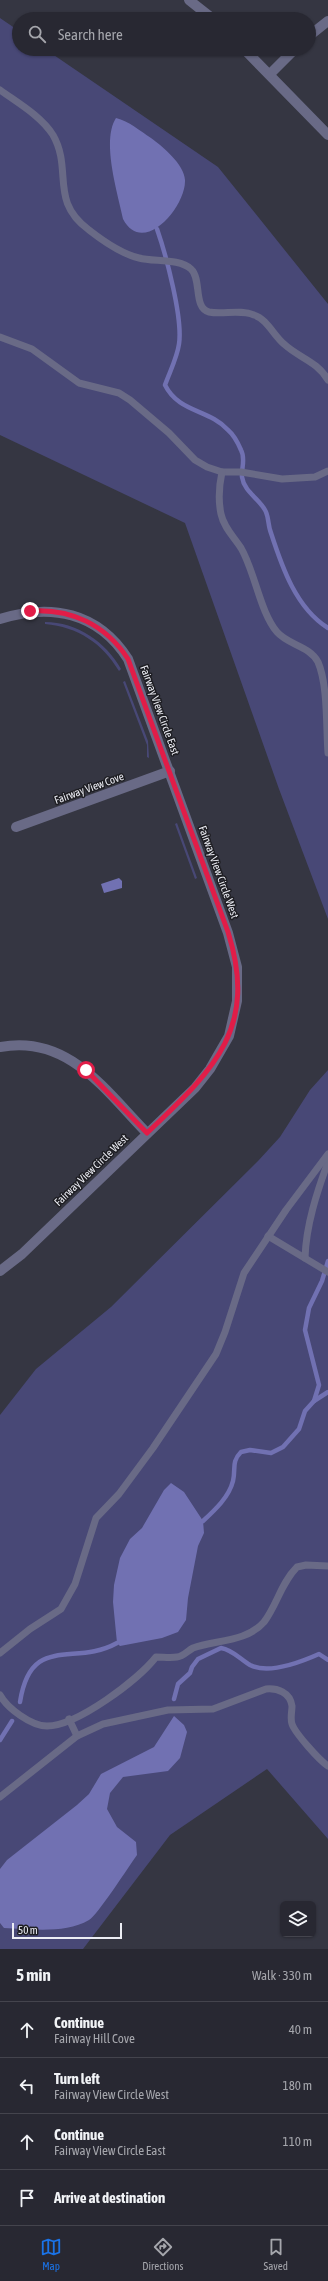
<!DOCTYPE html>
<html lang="en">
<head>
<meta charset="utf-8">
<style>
	:root { --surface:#282832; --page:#30303a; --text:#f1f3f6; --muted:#a5a6ac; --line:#44444d; --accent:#1a73e8 }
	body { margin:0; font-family:"Asap Condensed",sans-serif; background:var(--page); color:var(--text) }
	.controls { position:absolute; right:12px; bottom:12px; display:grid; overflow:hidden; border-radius:6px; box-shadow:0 1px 3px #0004 }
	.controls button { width:36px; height:36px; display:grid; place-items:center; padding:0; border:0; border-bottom:1px solid var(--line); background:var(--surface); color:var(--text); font:20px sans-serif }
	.scale { position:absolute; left:12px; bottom:10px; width:110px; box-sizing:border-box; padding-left:4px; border:2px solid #ecedf4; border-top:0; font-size:11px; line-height:14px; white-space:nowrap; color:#ecedf4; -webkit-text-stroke:3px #1e1e23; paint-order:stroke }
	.stop { position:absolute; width:12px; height:12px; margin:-9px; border:3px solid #e11d48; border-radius:50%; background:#fff }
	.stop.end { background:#e11d48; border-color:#fff; box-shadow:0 1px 4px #0008 }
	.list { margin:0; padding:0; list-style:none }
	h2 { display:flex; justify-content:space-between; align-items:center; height:52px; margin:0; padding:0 16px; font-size:17px }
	h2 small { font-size:13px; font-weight:400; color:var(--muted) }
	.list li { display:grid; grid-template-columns:26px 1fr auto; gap:12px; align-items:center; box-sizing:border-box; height:56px; padding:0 16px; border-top:1px solid var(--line) }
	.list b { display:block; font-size:15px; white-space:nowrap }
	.list p { margin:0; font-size:13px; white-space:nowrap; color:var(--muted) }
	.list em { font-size:13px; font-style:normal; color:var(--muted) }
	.icon { flex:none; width:22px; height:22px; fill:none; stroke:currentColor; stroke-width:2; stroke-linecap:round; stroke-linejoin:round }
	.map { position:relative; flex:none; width:328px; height:1949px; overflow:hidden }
	.search { position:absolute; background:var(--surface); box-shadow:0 1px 3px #0004; left:12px; right:12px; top:12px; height:44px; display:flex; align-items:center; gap:10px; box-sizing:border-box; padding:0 14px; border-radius:22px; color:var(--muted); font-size:15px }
	.sheet { height:276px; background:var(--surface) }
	nav { display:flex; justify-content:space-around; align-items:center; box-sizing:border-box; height:56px; border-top:1px solid var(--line); background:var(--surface); font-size:11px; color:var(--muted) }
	nav a { display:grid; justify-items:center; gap:2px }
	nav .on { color:var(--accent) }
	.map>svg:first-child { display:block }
	.green { fill:#484876 }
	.water { fill:#7171b2 }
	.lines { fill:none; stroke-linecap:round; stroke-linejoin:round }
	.stream { stroke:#7171b2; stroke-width:4.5 }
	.lane { stroke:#696a86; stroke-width:7 }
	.street { stroke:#696a86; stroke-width:10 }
	.route { stroke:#e11d48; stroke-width:5 }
	.labels { text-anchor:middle; stroke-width:3; stroke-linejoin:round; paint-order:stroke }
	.street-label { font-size:11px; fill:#ecedf4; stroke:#1e1e23 }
</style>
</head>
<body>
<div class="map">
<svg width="328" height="1949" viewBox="0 0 328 1949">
	<rect width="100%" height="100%" fill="#353642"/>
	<g class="green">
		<path d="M0,18L19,31V49H45L218,167L328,304V919L279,789L185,523L0,435Z"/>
		<path d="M45,622C77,622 106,642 121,669L119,671C102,643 78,627 45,624Z"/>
		<path d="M125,681L148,741L149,758L147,757V745L123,682Z"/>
		<path d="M177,823L197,878L195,879L175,824Z"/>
		<path d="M328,1070V1839L267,1769L170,1835L83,1949H0V1415L36,1369L111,1307L258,1161L280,1137L310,1090Z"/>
	</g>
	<g class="water">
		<path d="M116,118C129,121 140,131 151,138C163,147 184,164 185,180C186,207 143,257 123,219C118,194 101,141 116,118Z"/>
		<path d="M119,878L122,881V888L104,893L101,884Z"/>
		<path d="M171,1483L184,1492L203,1521L204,1533L198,1546L188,1598L186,1620L178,1632L162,1638L120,1646L117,1643L113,1602L114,1585L120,1558L130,1539L142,1528L164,1490Z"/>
		<path d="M174,1716L184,1725L187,1732L180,1758L168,1771L123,1777L110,1793L107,1809L117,1827L136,1842L137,1855C129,1866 97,1916 89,1920C65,1934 31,1929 4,1928L0,1923V1869L7,1860L77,1805L89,1794L101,1774L154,1747Z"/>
	</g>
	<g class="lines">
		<g class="stream">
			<path d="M157,229C166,255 183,318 179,344C177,358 170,371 165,385C179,413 209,409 228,430C234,435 238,443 241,450C246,459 241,469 242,477C244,492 261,500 266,512C269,519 268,526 271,533C282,567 296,608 328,628"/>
			<path d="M314,1401L328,1392"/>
			<path d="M203,1521C215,1510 229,1497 233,1481C236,1469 231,1462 241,1452L250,1450L271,1453L283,1447L299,1429L305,1411L314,1401L319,1385L305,1330L309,1308L322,1281L328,1261"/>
			<path d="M174,1699L178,1684L190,1673L192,1667L198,1659L221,1648C233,1650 240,1659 250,1665C269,1675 301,1662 319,1654L328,1660"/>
			<path d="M20,1702C31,1633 74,1667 117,1643"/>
			<path d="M0,1740L12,1721"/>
		</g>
		<g class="lane">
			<path d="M0,90C18,103 41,116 53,135C73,170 49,201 89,230C103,241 122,254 139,258C154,262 179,258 191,269C202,279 193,308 209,312C223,315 240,309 254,315C267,319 274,336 284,344C299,358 317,361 328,380"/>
			<path d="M0,337L32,349L79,383L119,393L130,400L169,433L195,460L207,467L222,472H241L282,479L315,477L328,471"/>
			<path d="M222,472C219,486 218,500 221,514C224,528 234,537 241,548C255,572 260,612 277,632C288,645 310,646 318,662C328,685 326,727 328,753"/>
			<path d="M268,1236L328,1272"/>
			<path d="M305,1258C306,1225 317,1192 328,1162"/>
			<path d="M0,1653L30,1629L61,1609L75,1584L96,1518L119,1494L153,1448L216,1354L225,1332L244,1273L286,1210L328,1154"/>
			<path d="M0,1695C7,1708 31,1726 47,1726C77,1726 138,1680 156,1657C163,1657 171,1658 177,1657C184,1656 187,1651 193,1648C215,1640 247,1642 264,1622C277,1605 281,1583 297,1567L306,1565L328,1566"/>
			<path d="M69,1719L77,1736"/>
			<path d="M0,1797L77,1736L103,1724L168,1710L213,1709L266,1689C277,1688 290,1692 292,1706C292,1712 290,1718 292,1724C295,1733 319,1760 328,1766"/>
		</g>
		<g class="street">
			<path d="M189,0L213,19"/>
			<path d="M309,36L328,21"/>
			<path d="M244,49L328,135"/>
			<path d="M270,74L295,49"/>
			<path d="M0,619C51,603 98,612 128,659L228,933L237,967V1001L229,1036L210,1069L195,1088L22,1254L0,1271"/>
			<path d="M16,827L170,771"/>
			<path d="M0,1047C68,1034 105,1090 147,1133"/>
		</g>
	</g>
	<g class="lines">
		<path class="route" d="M30,611C71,608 106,625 128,659L228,932C259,1030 212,1071 147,1133L86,1070"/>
	</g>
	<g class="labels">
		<g class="street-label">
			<text transform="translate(160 710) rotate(70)" y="4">Fairway View Circle East</text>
			<text transform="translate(89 788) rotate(-20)" y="4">Fairway View Cove</text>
			<text transform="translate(219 872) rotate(70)" y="4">Fairway View Circle West</text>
			<text transform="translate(91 1170) rotate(-44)" y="4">Fairway View Circle West</text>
		</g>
	</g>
</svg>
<div class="controls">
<button><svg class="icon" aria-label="layers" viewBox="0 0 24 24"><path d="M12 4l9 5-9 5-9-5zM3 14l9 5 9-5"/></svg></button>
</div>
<div class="scale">50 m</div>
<div class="stop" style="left:86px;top:1070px"></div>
<div class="stop end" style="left:30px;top:611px"></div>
<div class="search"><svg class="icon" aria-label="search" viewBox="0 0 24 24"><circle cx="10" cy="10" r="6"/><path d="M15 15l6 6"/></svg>Search here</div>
</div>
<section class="sheet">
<h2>5 min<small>Walk · 330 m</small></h2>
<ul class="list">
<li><svg class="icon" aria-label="ahead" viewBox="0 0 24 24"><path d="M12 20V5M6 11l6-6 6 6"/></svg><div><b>Continue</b><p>Fairway Hill Cove</p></div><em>40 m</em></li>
<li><svg class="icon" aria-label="left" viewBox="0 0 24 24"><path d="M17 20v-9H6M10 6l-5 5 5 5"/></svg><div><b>Turn left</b><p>Fairway View Circle West</p></div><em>180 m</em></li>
<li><svg class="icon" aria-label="ahead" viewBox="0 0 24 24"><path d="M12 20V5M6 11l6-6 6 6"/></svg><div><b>Continue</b><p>Fairway View Circle East</p></div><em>110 m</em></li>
<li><svg class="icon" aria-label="arrive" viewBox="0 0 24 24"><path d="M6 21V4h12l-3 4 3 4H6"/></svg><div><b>Arrive at destination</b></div></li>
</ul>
</section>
<nav>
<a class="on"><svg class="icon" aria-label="map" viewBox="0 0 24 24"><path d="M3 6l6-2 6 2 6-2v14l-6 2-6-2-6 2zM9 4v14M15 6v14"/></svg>Map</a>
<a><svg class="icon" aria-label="directions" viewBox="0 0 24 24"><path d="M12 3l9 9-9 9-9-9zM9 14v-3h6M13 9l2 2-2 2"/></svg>Directions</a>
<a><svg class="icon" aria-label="saved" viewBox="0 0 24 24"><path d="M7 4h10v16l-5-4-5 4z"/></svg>Saved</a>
</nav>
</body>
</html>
